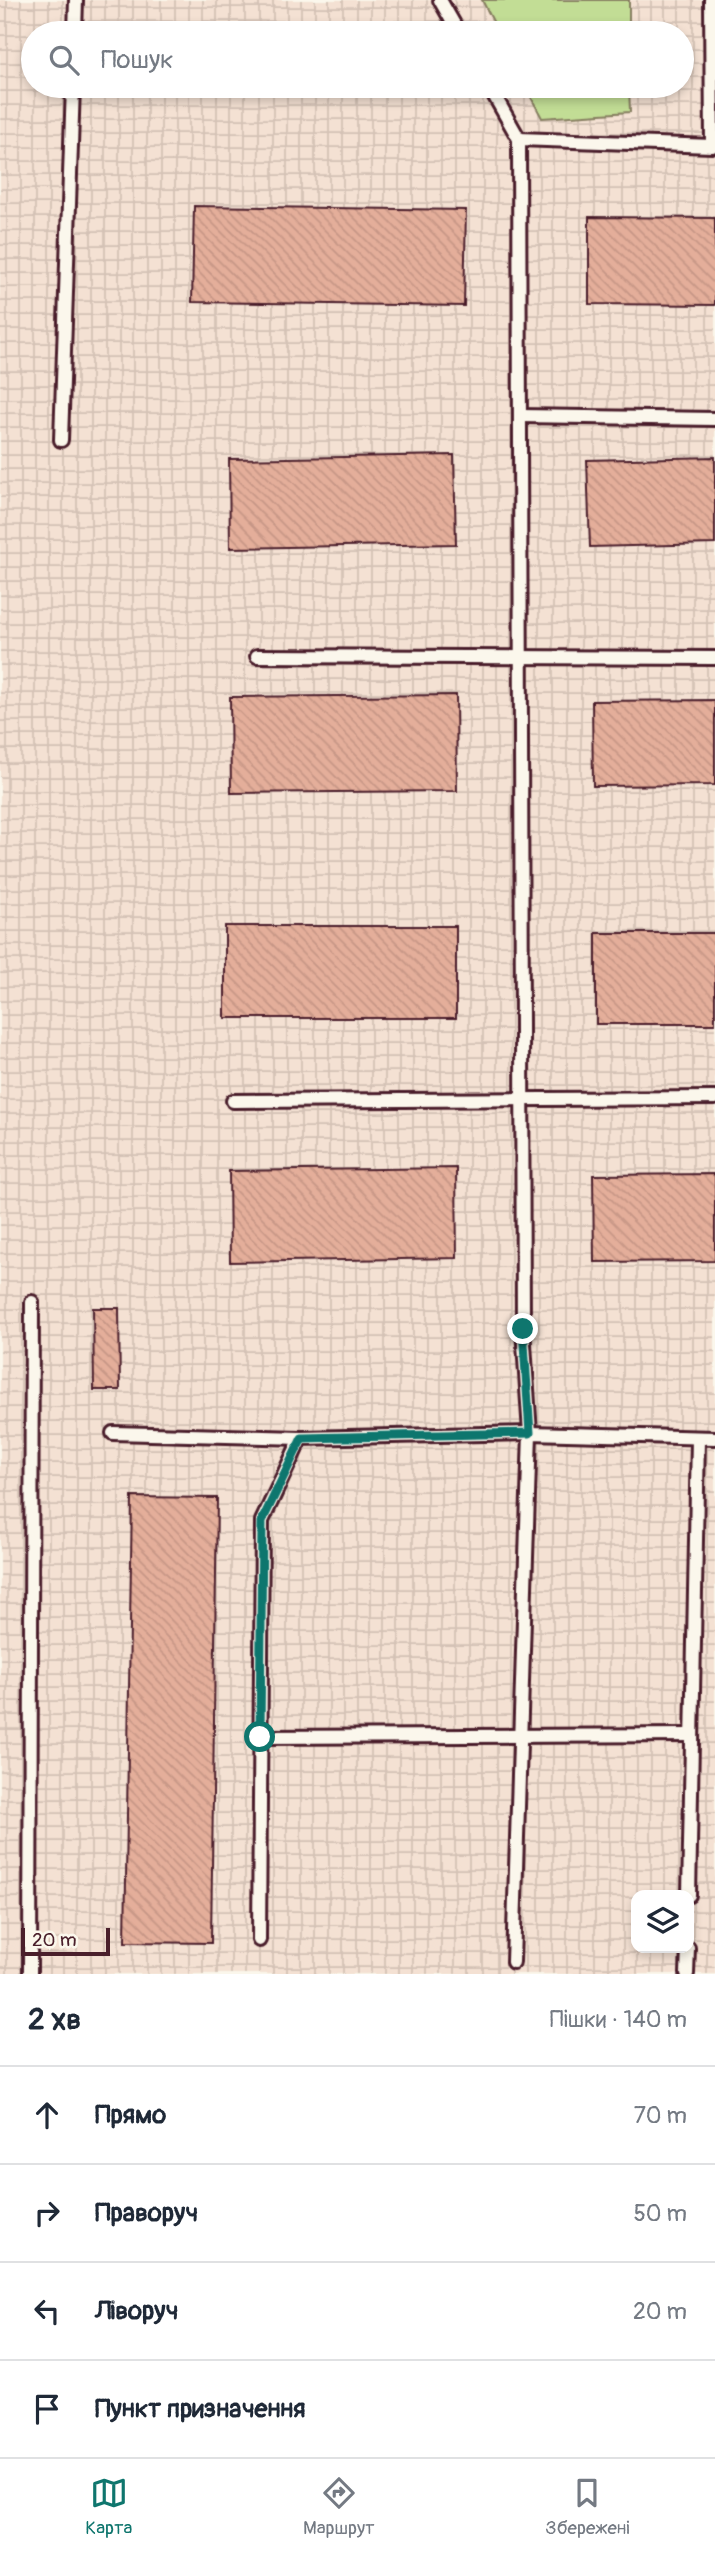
<!DOCTYPE html>
<html lang="uk">
<head>
<meta charset="utf-8">
<style>
	:root { --surface:#fff; --page:#f6f6f7; --text:#1f2937; --muted:#747a83; --line:#e0e1e3; --accent:#0f766e }
	body { margin:0; font-family:Pangolin,sans-serif; background:var(--page); color:var(--text) }
	.controls { position:absolute; right:21px; bottom:21px; display:grid; overflow:hidden; border-radius:14px; box-shadow:0 4px 10px #0003 }
	.controls button { width:63px; height:63px; display:grid; place-items:center; padding:0; border:0; border-bottom:2px solid var(--line); background:var(--surface); color:var(--text); font:35px sans-serif }
	.scale { position:absolute; left:21px; bottom:18px; width:89px; box-sizing:border-box; padding-left:7px; border:4px solid #4a1f2b; border-top:0; font-size:19px; line-height:24px; white-space:nowrap; color:#4a1f2b; -webkit-text-stroke:5px #fbf7ec; paint-order:stroke }
	.stop { position:absolute; width:21px; height:21px; margin:-16px; border:5px solid #0f766e; border-radius:50%; background:#fff }
	.stop.end { background:#0f766e; border-color:#fff; box-shadow:0 2px 7px #0008 }
	.list { margin:0; padding:0; list-style:none }
	h2 { display:flex; justify-content:space-between; align-items:center; height:91px; margin:0; padding:0 28px; font-size:30px }
	h2 small { font-size:23px; font-weight:400; color:var(--muted) }
	.list li { display:grid; grid-template-columns:46px 1fr auto; gap:21px; align-items:center; box-sizing:border-box; height:98px; padding:0 28px; border-top:2px solid var(--line) }
	.list b { display:block; font-size:26px; white-space:nowrap }
	.list em { font-size:23px; font-style:normal; color:var(--muted) }
	.icon { flex:none; width:38px; height:38px; fill:none; stroke:currentColor; stroke-width:2; stroke-linecap:round; stroke-linejoin:round }
	.map { position:relative; flex:none; width:715px; height:1974px; overflow:hidden }
	.search { position:absolute; background:var(--surface); box-shadow:0 4px 10px #0003; left:21px; right:21px; top:21px; height:77px; display:flex; align-items:center; gap:18px; box-sizing:border-box; padding:0 24px; border-radius:38px; color:var(--muted); font-size:26px }
	.sheet { height:483px; background:var(--surface) }
	nav { display:flex; justify-content:space-around; align-items:center; box-sizing:border-box; height:98px; border-top:2px solid var(--line); background:var(--surface); font-size:19px; color:var(--muted) }
	nav a { display:grid; justify-items:center; gap:4px }
	nav .on { color:var(--accent) }
	.map>svg:first-child { display:block }
	.industrial { fill:url(#industrial-grid); fill-rule:evenodd }
	.green { fill:#c2dd95; stroke:#867e60; stroke-width:2 }
	.building { fill:url(#building-back-hatch); stroke:#4a1f2b; stroke-width:2 }
	.lines { fill:none; stroke-linecap:round; stroke-linejoin:round }
	.service-casing { stroke:#4a1f2b; stroke-width:18 }
	.service { stroke:#fbf7ec; stroke-width:12 }
	.route { stroke:#0f766e; stroke-width:9 }
</style>
</head>
<body>
<div class="map">
<svg width="715" height="1974" viewBox="0 0 715 1974">
	<defs>
		<pattern id="industrial-grid" width="8" height="8" patternUnits="userSpaceOnUse" patternTransform="scale(1.75)"><rect width="8" height="8" fill="#f4e1d3"/><path d="M0 4h8M4 0v8" fill="none" stroke="#d3c1b5"/></pattern>
		<pattern id="building-back-hatch" width="6" height="6" patternUnits="userSpaceOnUse" patternTransform="scale(1.75)"><rect width="6" height="6" fill="#e4ae9a"/><path d="M-1 5l2 2M0 0l6 6M5-1l2 2" fill="none" stroke="#c59585"/></pattern>
	</defs>
	<rect width="100%" height="100%" fill="#fbf7ec"/>
	<filter id="ink" filterUnits="userSpaceOnUse"><feTurbulence type="fractalNoise" baseFrequency=".0143" numOctaves="2"/><feDisplacementMap in="SourceGraphic" scale="14" xChannelSelector="R" yChannelSelector="G"/><feConvolveMatrix kernelMatrix="1 2 1 2 8 2 1 2 1" color-interpolation-filters="sRGB"/></filter>
	<g filter="url(#ink)">
		<path class="industrial" d="M0,0H715V1974H0ZM33,33H682V86H33ZM636,1895H689V1948H636Z"/>
		<g class="green">
			<path d="M482,0H629V33H499Z"/>
			<path d="M525,86H629L630,112L542,118Z"/>
		</g>
		<g class="building">
			<path d="M194,206L466,210L464,306L192,302Z"/>
			<path d="M589,217L715,218V305L589,304Z"/>
			<path d="M454,455L456,544L230,548L229,459Z"/>
			<path d="M715,457V544L590,547L587,460Z"/>
			<path d="M456,695L457,791L231,793L230,697Z"/>
			<path d="M715,700V785L593,786L592,701Z"/>
			<rect x="225" y="926" width="231" height="92"/>
			<rect x="596" y="933" width="119" height="91"/>
			<path d="M456,1168L457,1258L230,1262L229,1171Z"/>
			<path d="M715,1174V1261L594,1262L593,1175Z"/>
			<path d="M93,1308H119L120,1390H94Z"/>
			<path d="M132,1497L217,1498L211,1943L125,1942Z"/>
		</g>
		<g class="lines">
			<defs>
				<g id="service">
					<path d="M440,0L459,33"/>
					<path d="M75,33L76,0"/>
					<path d="M489,86L519,139L523,1329L530,1433L513,1962"/>
					<path d="M519,139L712,146L711,0"/>
					<path d="M520,416L715,419"/>
					<path d="M61,440L73,86"/>
					<path d="M257,656L715,658"/>
					<path d="M233,1101L715,1098"/>
					<path d="M113,1433L301,1438L530,1433L715,1438"/>
					<path d="M260,1737L691,1735"/>
					<path d="M689,1895L698,1439"/>
					<path d="M259,1940L262,1521L301,1438"/>
					<path d="M30,1974L32,1302"/>
					<path d="M687,1974L688,1948"/>
				</g>
			</defs>
			<use href="#service" class="service-casing"/>
			<use href="#service" class="service"/>
		</g>
	</g>
	<g class="lines" filter="url(#ink)">
		<path class="route" d="M260,1737L262,1521L302,1438L530,1433L523,1329"/>
	</g>
</svg>
<div class="controls">
<button><svg class="icon" aria-label="layers" viewBox="0 0 24 24"><path d="M12 4l9 5-9 5-9-5zM3 14l9 5 9-5"/></svg></button>
</div>
<div class="scale">20 m</div>
<div class="stop" style="left:260px;top:1737px"></div>
<div class="stop end" style="left:523px;top:1329px"></div>
<div class="search"><svg class="icon" aria-label="search" viewBox="0 0 24 24"><circle cx="10" cy="10" r="6"/><path d="M15 15l6 6"/></svg>Пошук</div>
</div>
<section class="sheet">
<h2>2 хв<small>Пішки · 140 m</small></h2>
<ul class="list">
<li><svg class="icon" aria-label="ahead" viewBox="0 0 24 24"><path d="M12 20V5M6 11l6-6 6 6"/></svg><div><b>Прямо</b></div><em>70 m</em></li>
<li><svg class="icon" aria-label="right" viewBox="0 0 24 24"><path d="M7 20v-9h11M14 6l5 5-5 5"/></svg><div><b>Праворуч</b></div><em>50 m</em></li>
<li><svg class="icon" aria-label="left" viewBox="0 0 24 24"><path d="M17 20v-9H6M10 6l-5 5 5 5"/></svg><div><b>Ліворуч</b></div><em>20 m</em></li>
<li><svg class="icon" aria-label="arrive" viewBox="0 0 24 24"><path d="M6 21V4h12l-3 4 3 4H6"/></svg><div><b>Пункт призначення</b></div></li>
</ul>
</section>
<nav>
<a class="on"><svg class="icon" aria-label="map" viewBox="0 0 24 24"><path d="M3 6l6-2 6 2 6-2v14l-6 2-6-2-6 2zM9 4v14M15 6v14"/></svg>Карта</a>
<a><svg class="icon" aria-label="directions" viewBox="0 0 24 24"><path d="M12 3l9 9-9 9-9-9zM9 14v-3h6M13 9l2 2-2 2"/></svg>Маршрут</a>
<a><svg class="icon" aria-label="saved" viewBox="0 0 24 24"><path d="M7 4h10v16l-5-4-5 4z"/></svg>Збережені</a>
</nav>
</body>
</html>
